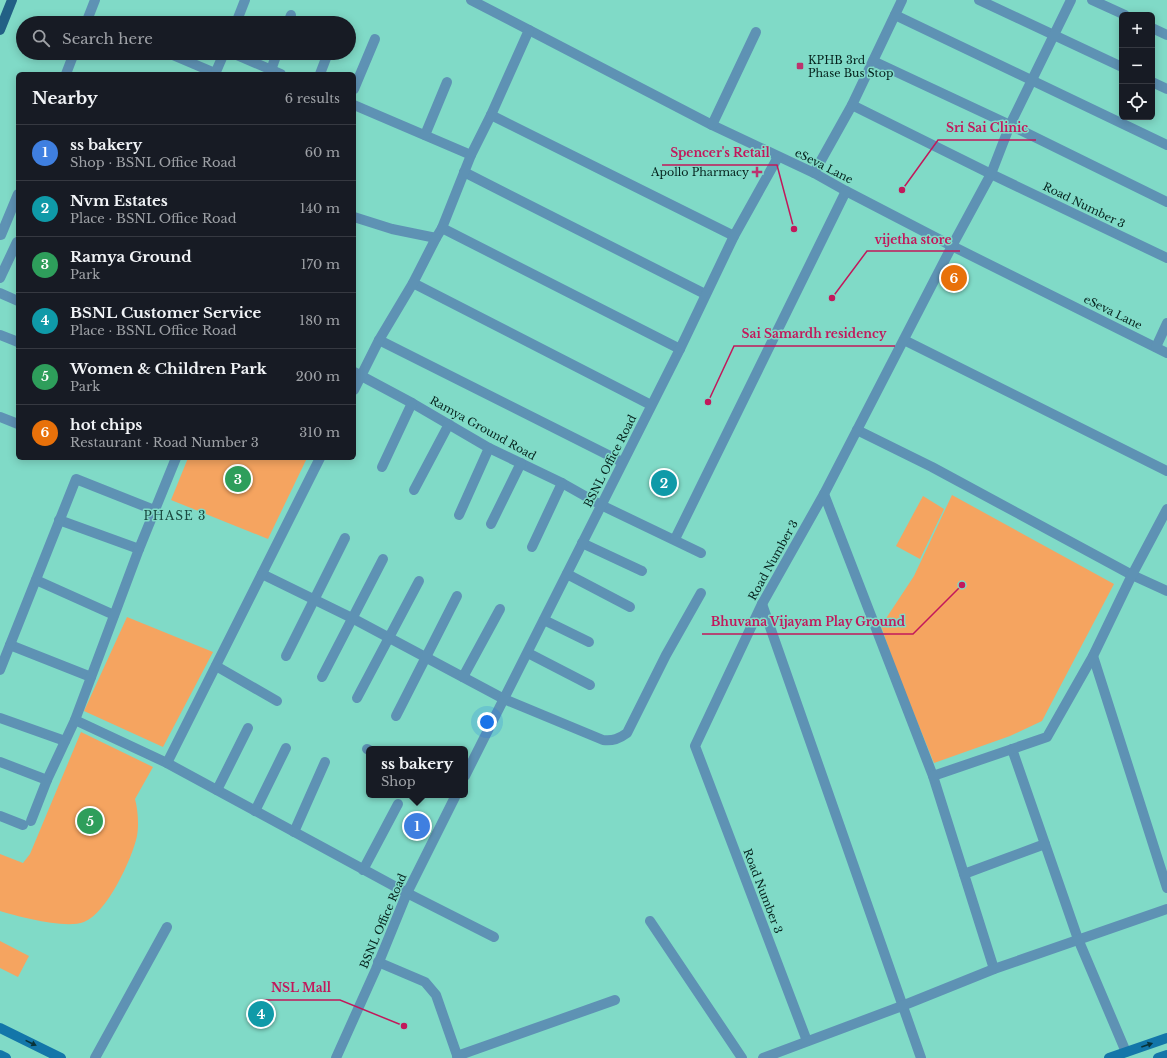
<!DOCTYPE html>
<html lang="en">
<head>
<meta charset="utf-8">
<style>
	:root { --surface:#171b24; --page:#20242c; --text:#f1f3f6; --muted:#9ea1a6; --line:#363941; --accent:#bc336e }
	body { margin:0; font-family:"Libre Baskerville",serif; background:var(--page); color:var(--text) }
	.controls { position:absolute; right:12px; top:12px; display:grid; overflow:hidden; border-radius:6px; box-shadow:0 2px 10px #0003 }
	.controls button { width:36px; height:36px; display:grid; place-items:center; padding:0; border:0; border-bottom:1px solid var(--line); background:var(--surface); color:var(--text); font:20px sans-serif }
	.you { position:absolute; left:487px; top:722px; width:14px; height:14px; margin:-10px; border:3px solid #fff; border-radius:50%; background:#1a73e8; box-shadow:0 0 0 6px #1a73e833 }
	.badge { display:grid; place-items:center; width:26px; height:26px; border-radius:50%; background:var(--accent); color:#fff; font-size:13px; font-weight:700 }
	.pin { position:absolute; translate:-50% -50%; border:2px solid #fff; box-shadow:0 1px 4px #0006 }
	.popup { position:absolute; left:366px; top:746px; width:102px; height:52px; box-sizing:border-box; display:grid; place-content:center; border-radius:6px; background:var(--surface); filter:drop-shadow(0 1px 3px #0005); font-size:13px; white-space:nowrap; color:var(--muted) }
	.popup b { font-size:15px; color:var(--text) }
	.popup::after { content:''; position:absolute; left:50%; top:100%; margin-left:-8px; border:8px solid transparent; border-top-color:var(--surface) }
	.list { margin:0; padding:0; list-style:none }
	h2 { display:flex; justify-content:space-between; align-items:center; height:52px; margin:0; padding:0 16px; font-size:17px }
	h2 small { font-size:13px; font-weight:400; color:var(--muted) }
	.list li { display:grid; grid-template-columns:26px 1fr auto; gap:12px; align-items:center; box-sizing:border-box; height:56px; padding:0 16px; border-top:1px solid var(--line) }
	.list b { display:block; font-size:15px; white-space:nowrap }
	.list p { margin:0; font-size:13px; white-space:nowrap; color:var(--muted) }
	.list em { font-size:13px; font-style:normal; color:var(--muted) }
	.icon { flex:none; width:22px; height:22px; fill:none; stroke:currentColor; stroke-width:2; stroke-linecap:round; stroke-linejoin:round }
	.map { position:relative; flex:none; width:1167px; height:1058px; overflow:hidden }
	.search { position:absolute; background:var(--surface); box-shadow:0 2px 10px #0003; left:16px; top:16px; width:340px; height:44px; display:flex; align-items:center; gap:10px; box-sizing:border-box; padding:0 14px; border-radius:22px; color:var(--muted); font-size:15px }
	.panel { position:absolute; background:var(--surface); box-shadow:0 2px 10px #0003; left:16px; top:72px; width:340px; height:388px; border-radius:6px }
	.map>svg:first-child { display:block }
	.green { fill:#f5a460 }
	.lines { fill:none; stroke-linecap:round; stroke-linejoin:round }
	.street { stroke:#5e92b4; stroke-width:10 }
	.secondary { stroke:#1376a9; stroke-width:10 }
	.primary { stroke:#226085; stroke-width:10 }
	.oneway { fill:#083339 }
	.poi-dot { fill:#bc336e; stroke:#80dac7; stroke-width:1.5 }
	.labels { text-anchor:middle; stroke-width:3; stroke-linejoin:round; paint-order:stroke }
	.poi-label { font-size:11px; fill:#05221d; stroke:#80dac7; text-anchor:start }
	.street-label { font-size:11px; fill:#05221d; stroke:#80dac7 }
	.neighbourhood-label { font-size:12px; letter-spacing:1px; fill:#194a41; stroke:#80dac7 }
	.leader { fill:none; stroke:#c2185b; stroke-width:1.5 }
	.callout-dot { fill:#c2185b; stroke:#80dac7; stroke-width:1.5 }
	.callout-label { font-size:12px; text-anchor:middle; font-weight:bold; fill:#c2185b; stroke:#80dac7; stroke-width:3; stroke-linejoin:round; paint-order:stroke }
</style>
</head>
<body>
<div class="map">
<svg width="1167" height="1058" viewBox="0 0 1167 1058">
	<rect width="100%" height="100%" fill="#80dac7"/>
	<g class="green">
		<path d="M188,458H307L268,539L171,500Z"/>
		<path d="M952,495L1114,584L1042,721L1010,736L934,763L897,672L881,626L914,576Z"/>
		<path d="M923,496L944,509L920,559L896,546Z"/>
		<path d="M127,617L213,652L163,747L84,711Z"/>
		<path d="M81,732L153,767L135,799C138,810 139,825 137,836C132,859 107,913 84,922C65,929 20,917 0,911V854L23,863L30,854Z"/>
		<path d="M0,941L29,956L18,977L0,968Z"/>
	</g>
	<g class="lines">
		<g class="street">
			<path d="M471,0L712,125L814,173L846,191L952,246L1167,353"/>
			<path d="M979,0L1122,67"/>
			<path d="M1092,0L1125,15"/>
			<path d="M895,15L1167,145"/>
			<path d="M86,23L95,0"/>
			<path d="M236,23L245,0"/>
			<path d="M288,23L291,15"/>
			<path d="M1152,28L1167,35"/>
			<path d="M168,53L215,73"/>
			<path d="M232,53L281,74"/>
			<path d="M873,61L1010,125L1167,202"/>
			<path d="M271,70L277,53"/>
			<path d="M66,74L74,53"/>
			<path d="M215,74L224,53"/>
			<path d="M320,74L328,53"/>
			<path d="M1152,82L1167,89"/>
			<path d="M354,89L375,39"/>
			<path d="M354,105L471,155"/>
			<path d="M852,105L991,174L1167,258"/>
			<path d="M491,115L734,236"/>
			<path d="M712,125L756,32"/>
			<path d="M425,135L447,82"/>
			<path d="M464,172L705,294"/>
			<path d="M814,173L852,105L902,0"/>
			<path d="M354,217L392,229L436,238"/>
			<path d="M442,228L680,349"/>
			<path d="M1,235L18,194"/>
			<path d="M0,278L17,242"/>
			<path d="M413,283L651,405"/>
			<path d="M0,293L18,301"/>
			<path d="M0,335L18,342"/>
			<path d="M379,340L622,462"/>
			<path d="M904,340L1167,471"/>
			<path d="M1156,347L1167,323"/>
			<path d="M354,372L412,403L489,448L562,483L601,505L701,553"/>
			<path d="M354,390L379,340L413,283L436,238L442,228L471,155L491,115L529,30"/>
			<path d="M0,417L18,424"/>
			<path d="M857,430L932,467L1132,575L1167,591"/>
			<path d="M382,467L412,403"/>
			<path d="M414,490L449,424"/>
			<path d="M824,494L933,776L994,969"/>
			<path d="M459,515L489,448"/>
			<path d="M59,520L139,549"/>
			<path d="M491,524L521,463"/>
			<path d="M675,539L846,191"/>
			<path d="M582,543L642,571"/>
			<path d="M532,547L562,483"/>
			<path d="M262,574L352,618L504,699L603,740C613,741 619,739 627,733L666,655L701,593"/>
			<path d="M567,574L630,607"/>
			<path d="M36,580L114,615"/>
			<path d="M762,604L921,1058"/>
			<path d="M544,620L589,642"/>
			<path d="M10,645L91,677"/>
			<path d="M528,653L590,685"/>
			<path d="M286,656L345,538"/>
			<path d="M1093,656L1167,888"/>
			<path d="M216,666L277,701"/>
			<path d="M0,670L76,479L154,510"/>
			<path d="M322,677L383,559"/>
			<path d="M463,677L500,609"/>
			<path d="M357,698L419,581"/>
			<path d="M396,716L457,596"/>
			<path d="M0,718L65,741"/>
			<path d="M75,720L167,763L407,893L494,937"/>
			<path d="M367,749L369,750"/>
			<path d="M1012,749L1078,939L1126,1052"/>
			<path d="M0,762L47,780L75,720L139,549L176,458"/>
			<path d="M167,763L320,458"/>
			<path d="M465,776L680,349L734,236L778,157"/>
			<path d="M933,776L1047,737L1093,656L1132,575L1167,509"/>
			<path d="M217,790L248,728"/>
			<path d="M255,811L286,748"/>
			<path d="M0,816L23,825"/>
			<path d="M31,821L47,780"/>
			<path d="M294,832L325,762"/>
			<path d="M363,870L398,804"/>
			<path d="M964,874L1045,844"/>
			<path d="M650,921L742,1058"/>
			<path d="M378,962L425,982L436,995L458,1058"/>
			<path d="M807,1041L695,746L762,604L824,494L952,246L991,174L1010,125L1071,0"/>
			<path d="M457,1056L615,1000"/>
			<path d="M95,1058L167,927"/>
			<path d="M336,1058L376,969L407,893L456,795"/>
			<path d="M763,1058L902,1006L994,969L1167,909"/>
		</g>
		<g class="secondary">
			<path d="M0,1028L61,1058"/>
			<path d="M0,1055L6,1058"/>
			<path d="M1109,1058L1167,1038"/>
			<path d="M1158,1058L1167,1055"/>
		</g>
		<path class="primary" d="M0,30L12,0"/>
	</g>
	<defs><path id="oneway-solid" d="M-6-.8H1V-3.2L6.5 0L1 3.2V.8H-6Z"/></defs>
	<g class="oneway">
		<use href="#oneway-solid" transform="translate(31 1043) rotate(26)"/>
		<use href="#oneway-solid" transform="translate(1147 1045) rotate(-19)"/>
	</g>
	<g class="poi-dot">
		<rect x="796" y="62" width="8" height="8" rx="2"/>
		<path d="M755 166h4v4h4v4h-4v4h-4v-4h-4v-4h4z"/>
	</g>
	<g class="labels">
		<g class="poi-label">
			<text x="808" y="64">KPHB 3rd<tspan x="808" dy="13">Phase Bus Stop</tspan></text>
			<text x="749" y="176" text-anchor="end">Apollo Pharmacy</text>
		</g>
		<g class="street-label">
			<text transform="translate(824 166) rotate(27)" y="4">eSeva Lane</text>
			<text transform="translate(1084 205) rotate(26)" y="4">Road Number 3</text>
			<text transform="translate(1113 312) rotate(26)" y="4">eSeva Lane</text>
			<text transform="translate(483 428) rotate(29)" y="4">Ramya Ground Road</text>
			<text transform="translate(610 461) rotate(-63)" y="4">BSNL Office Road</text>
			<text transform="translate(773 560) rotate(-61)" y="4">Road Number 3</text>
			<text transform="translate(763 891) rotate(69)" y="4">Road Number 3</text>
			<text transform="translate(383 921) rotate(-67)" y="4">BSNL Office Road</text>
		</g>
		<g class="neighbourhood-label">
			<text x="175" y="520">PHASE 3</text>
		</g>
	</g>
	<path class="leader" d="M902 190L938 140H1036M794 229L777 165H662M832 298L867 251H960M708 402L734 346H895M962 585L913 634H702M404 1026L340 1000H263"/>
	<g class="callout-dot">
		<circle cx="902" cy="190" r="4"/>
		<circle cx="794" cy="229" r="4"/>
		<circle cx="832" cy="298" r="4"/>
		<circle cx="708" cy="402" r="4"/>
		<circle cx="962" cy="585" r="4"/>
		<circle cx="404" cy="1026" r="4"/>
	</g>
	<g class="callout-label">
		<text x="987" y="132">Sri Sai Clinic</text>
		<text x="720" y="157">Spencer's Retail</text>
		<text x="913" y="244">vijetha store</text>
		<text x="814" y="338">Sai Samardh residency</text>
		<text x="808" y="626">Bhuvana Vijayam Play Ground</text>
		<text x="301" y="992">NSL Mall</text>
	</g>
</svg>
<div class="controls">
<button>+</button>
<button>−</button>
<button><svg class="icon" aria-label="locate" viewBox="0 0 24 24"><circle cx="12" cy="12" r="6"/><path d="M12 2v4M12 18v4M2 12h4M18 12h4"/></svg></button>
</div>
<div class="you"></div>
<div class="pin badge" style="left:417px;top:826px;background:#3f7fe0">1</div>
<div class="popup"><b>ss bakery</b>Shop</div>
<div class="pin badge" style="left:664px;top:483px;background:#0f9aa8">2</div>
<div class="pin badge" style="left:238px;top:479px;background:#2e9e5b">3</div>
<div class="pin badge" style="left:261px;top:1014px;background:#0f9aa8">4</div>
<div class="pin badge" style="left:90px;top:821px;background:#2e9e5b">5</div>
<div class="pin badge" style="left:954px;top:278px;background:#e8710a">6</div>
<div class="search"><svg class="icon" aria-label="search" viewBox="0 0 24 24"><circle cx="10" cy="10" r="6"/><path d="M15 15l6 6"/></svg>Search here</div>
<section class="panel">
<h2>Nearby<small>6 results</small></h2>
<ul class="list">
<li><span class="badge" style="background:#3f7fe0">1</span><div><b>ss bakery</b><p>Shop · BSNL Office Road</p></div><em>60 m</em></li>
<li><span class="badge" style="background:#0f9aa8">2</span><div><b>Nvm Estates</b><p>Place · BSNL Office Road</p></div><em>140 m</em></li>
<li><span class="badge" style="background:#2e9e5b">3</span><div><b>Ramya Ground</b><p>Park</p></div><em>170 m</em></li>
<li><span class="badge" style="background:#0f9aa8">4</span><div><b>BSNL Customer Service</b><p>Place · BSNL Office Road</p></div><em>180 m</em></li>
<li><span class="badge" style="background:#2e9e5b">5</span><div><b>Women &amp; Children Park</b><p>Park</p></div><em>200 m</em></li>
<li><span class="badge" style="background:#e8710a">6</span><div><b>hot chips</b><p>Restaurant · Road Number 3</p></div><em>310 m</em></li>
</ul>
</section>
</div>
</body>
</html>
